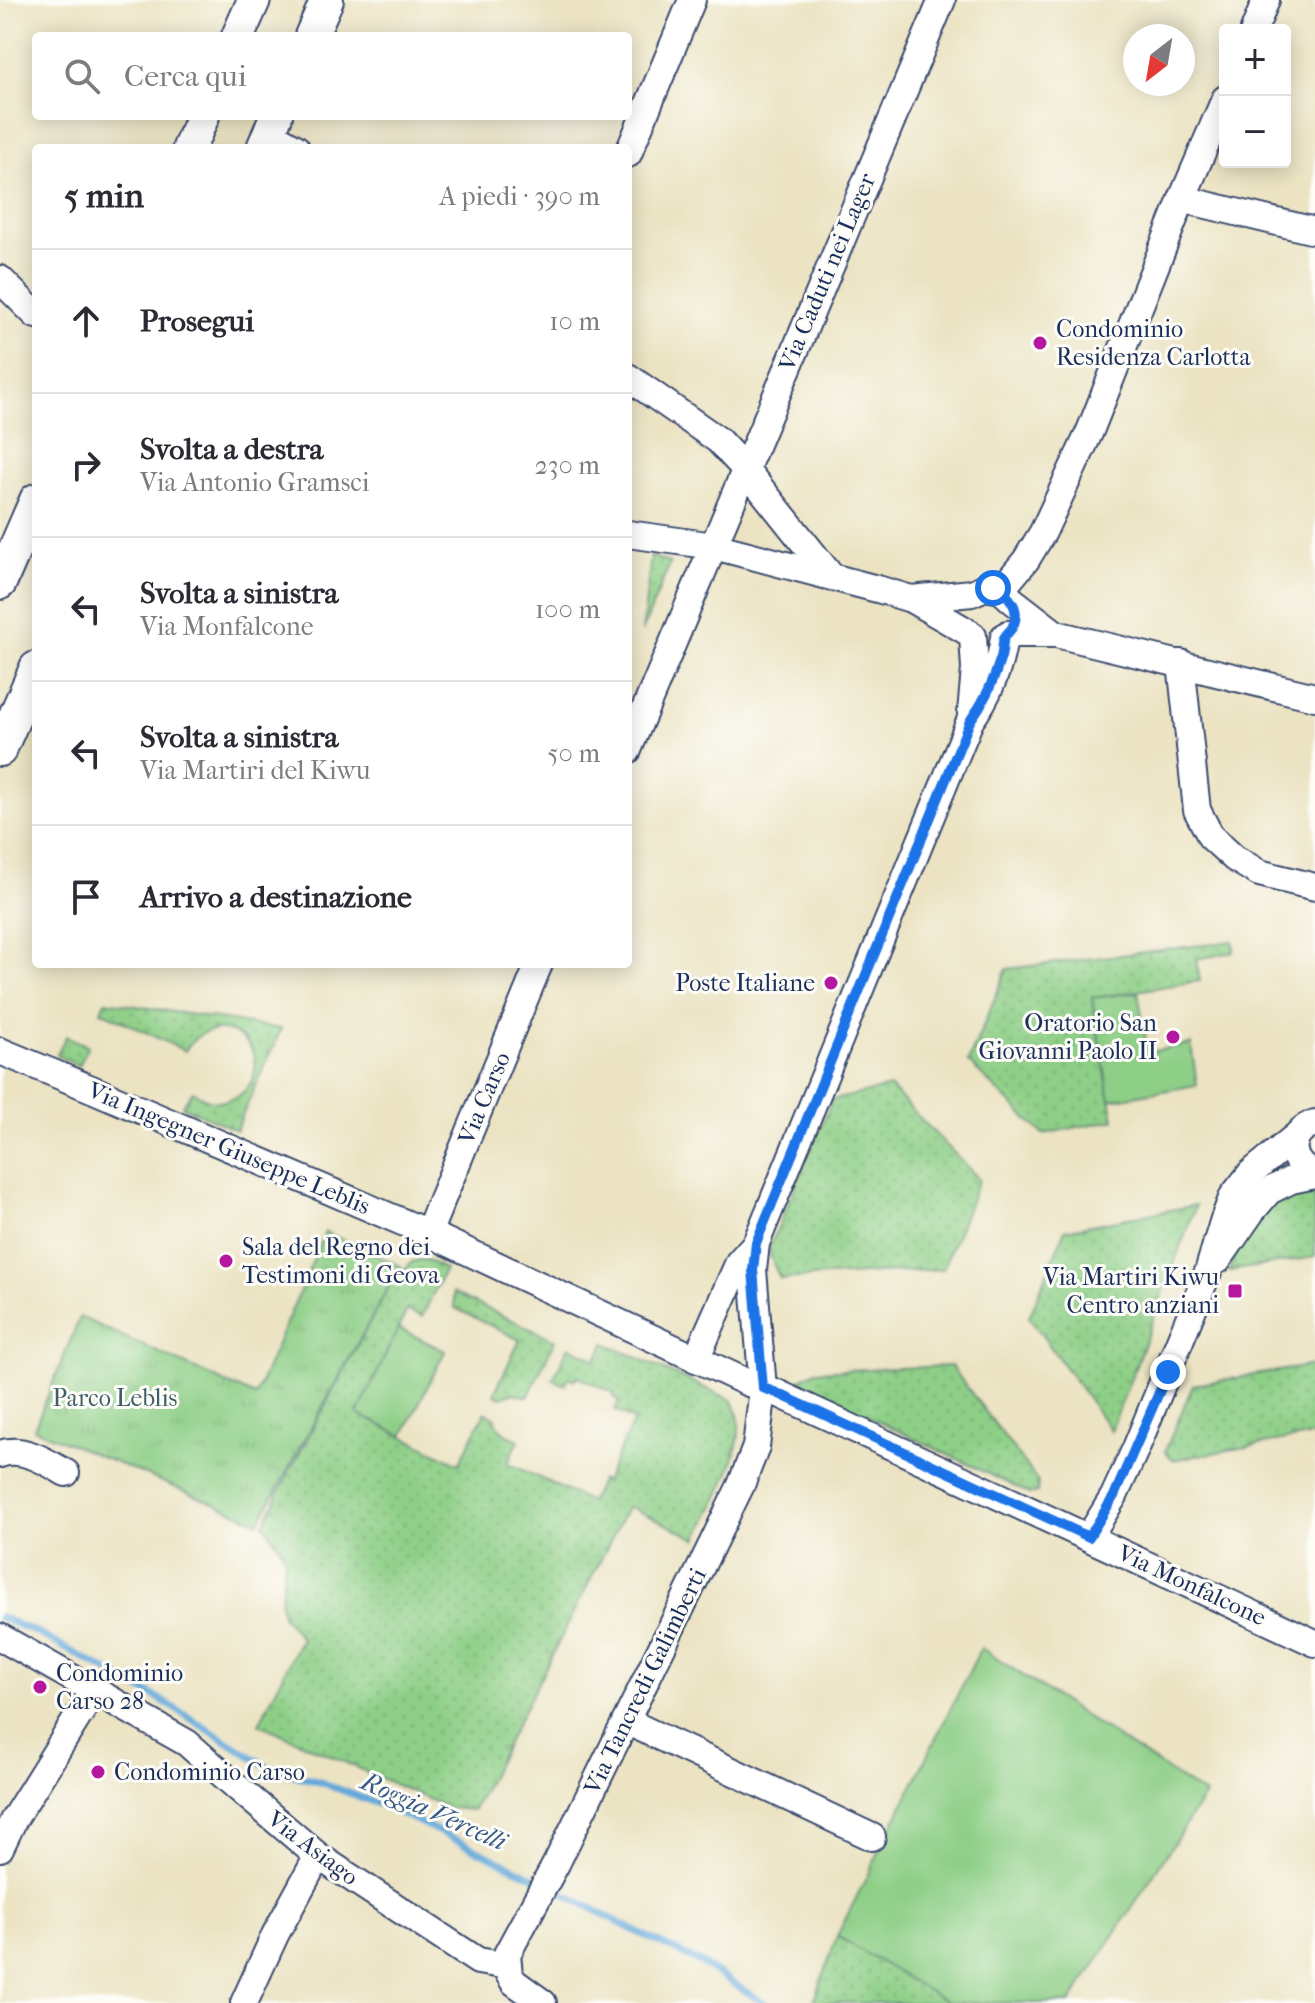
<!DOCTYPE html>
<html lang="it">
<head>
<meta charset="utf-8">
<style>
	:root { --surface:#fff; --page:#f2f2f3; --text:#2b2b33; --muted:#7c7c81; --line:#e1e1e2 }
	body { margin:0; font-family:"IM FELL French Canon",serif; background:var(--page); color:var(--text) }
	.controls { position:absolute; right:24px; top:24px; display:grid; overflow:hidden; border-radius:8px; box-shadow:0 4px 20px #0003 }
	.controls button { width:72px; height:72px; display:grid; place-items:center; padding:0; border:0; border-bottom:2px solid var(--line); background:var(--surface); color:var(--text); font:40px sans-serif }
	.compass { position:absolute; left:1123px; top:24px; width:72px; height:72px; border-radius:50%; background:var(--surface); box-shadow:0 4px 20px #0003; rotate:211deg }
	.stop { position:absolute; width:24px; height:24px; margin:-18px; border:6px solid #1a73e8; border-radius:50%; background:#fff }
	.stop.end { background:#1a73e8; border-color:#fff; box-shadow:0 2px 8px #0008 }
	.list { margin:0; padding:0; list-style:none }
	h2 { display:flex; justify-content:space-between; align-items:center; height:104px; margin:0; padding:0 32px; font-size:34px }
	h2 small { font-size:26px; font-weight:400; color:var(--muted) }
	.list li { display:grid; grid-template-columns:52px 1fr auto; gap:24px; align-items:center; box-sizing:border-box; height:144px; padding:0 32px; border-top:2px solid var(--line) }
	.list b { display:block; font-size:30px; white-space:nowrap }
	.list p { margin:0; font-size:26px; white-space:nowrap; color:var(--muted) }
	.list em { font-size:26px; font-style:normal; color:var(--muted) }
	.icon { flex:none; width:44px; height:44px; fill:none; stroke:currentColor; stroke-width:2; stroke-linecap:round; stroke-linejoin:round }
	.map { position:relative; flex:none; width:1315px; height:2003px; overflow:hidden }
	.search { position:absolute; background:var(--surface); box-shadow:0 4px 20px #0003; left:32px; top:32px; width:600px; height:88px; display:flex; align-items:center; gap:20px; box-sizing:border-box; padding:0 28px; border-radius:8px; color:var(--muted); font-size:30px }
	.panel { position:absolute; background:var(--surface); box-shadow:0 4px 20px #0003; left:32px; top:144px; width:600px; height:824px; border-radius:8px }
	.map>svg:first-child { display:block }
	.grass { fill:url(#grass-dots); stroke:#547f72; stroke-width:2 }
	.park { fill:url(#park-tufts); stroke:#547f72; stroke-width:2 }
	.pitch { fill:#8ecf87; stroke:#547f72; stroke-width:2 }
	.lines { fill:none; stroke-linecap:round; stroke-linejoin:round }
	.stream { stroke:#64a9da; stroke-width:7 }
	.minor-casing { stroke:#3a4a6d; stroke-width:30 }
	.tertiary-casing { stroke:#3a4a6d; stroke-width:36 }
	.minor { stroke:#fff; stroke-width:26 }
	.tertiary { stroke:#fff; stroke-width:32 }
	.route { stroke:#1a73e8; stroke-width:10 }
	.poi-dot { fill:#b5179e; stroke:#fdfcf7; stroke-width:3 }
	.labels { text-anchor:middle; stroke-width:6; stroke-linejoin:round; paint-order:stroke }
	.street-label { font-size:24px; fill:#1b2f5e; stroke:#fdfcf7 }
	.poi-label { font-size:24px; fill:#1b2f5e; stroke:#fdfcf7; text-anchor:start }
	.park-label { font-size:24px; fill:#3e5f6a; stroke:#fdfcf7 }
	.water-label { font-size:26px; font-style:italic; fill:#355a89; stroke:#fdfcf7 }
</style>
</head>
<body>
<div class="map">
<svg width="1315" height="2003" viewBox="0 0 1315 2003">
	<defs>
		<pattern id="grass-dots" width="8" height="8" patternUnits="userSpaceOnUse" patternTransform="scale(2)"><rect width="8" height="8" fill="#8ecf87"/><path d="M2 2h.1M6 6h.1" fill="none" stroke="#7ab277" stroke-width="1.8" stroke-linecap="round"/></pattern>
		<pattern id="park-tufts" width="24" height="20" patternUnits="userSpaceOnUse" patternTransform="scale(2)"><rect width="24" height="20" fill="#8ecf87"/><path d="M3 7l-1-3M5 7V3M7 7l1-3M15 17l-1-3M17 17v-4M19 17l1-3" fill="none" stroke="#7ab277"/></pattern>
	</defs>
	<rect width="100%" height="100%" fill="#fdfcf7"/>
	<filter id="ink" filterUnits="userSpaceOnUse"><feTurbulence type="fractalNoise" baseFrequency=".0125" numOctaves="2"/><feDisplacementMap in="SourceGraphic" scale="16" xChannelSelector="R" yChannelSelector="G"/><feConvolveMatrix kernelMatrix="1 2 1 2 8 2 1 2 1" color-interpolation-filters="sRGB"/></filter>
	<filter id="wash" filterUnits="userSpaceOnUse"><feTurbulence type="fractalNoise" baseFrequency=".006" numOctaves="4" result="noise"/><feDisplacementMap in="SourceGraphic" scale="32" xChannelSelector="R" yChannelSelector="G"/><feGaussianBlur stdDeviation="1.8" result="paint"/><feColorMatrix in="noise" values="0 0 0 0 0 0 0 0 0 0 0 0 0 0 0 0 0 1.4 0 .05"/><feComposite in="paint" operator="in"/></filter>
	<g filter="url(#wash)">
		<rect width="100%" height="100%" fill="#ebe3c2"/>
		<g class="grass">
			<path d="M651,556L670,563L642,632Z"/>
			<path d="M1233,941L1234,952L1196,959L1200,981L1092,998L1114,1120L1043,1134L968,1062L1007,969Z"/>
			<path d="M105,1001L281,1029L236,1130L182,1106L193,1091C205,1101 220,1105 234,1098C242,1095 248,1088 252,1080C270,1037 209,1008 185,1051L101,1011Z"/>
			<path d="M66,1036L88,1046L79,1066L58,1056L57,1054Z"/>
			<path d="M890,1087L979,1179L943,1269L780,1279L768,1251L832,1100Z"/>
			<path d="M1314,1192L1315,1257L1229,1271L1240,1242L1277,1198Z"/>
			<path d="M1196,1205L1111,1431L1029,1317L1065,1230Z"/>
			<path d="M418,1260H427L445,1269L422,1317L407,1310L358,1414L459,1464L485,1412L495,1417C498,1431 507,1435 519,1440L508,1463L590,1502L601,1480L605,1482L634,1420L615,1410L619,1401L613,1397L614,1393L577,1376L575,1380L569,1377L565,1385L553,1379L569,1346L596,1360L605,1343L732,1400C756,1436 713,1505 697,1539L628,1506L473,1810L448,1808L259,1724L301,1638L282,1615L280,1604L285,1560L281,1549L264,1524L277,1498V1495L400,1266L406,1270L410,1263Z"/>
			<path d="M453,1293L555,1340L528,1397L513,1393L501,1397L494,1394L520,1340L455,1308Z"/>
			<path d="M1315,1365V1435L1172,1460L1165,1451L1193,1385Z"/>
			<path d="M951,1366L1038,1481L1037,1492L1030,1494L801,1384L800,1379L816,1371Z"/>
			<path d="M837,1936L949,2003H813Z"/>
		</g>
		<path class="park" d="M325,1232L400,1266L259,1522L34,1429L80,1317L255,1396Z"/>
		<g class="pitch">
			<path d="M1138,992L1148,1052L1191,1044L1197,1085L1110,1100L1092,998Z"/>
			<path d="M398,1328L445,1351L403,1436L358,1414Z"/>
			<path d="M981,1648L1205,1795L1070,2003H949L837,1936Z"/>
		</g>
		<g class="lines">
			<path class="stream" d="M0,1617L37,1633L158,1698L271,1769L320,1782L394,1810L527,1874L627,1927L701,1963L764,2003"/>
		</g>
	</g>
	<g filter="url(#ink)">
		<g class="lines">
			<defs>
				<g id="minor">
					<path d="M1254,30L1266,0"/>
					<path d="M269,133L296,148"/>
					<path d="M628,154L692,0"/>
					<path d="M1182,199L1315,231"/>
					<path d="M0,279L36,315"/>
					<path d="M628,377L718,440L745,469L830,575"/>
					<path d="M628,534L714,546L881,590L911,599L968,632"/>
					<path d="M1001,590L1026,560L1043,532L1090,431L1182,199L1225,99"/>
					<path d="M911,599L972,593L985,587L1001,590L1012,600L1056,634"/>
					<path d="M1008,634H1056L1315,697"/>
					<path d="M1181,663L1197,810L1211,837L1234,858L1259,873L1315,887"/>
					<path d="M971,713L975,669L973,636"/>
					<path d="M628,750L942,0"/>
					<path d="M0,1051L94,1090L428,1233L746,1382L777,1393L1315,1643"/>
					<path d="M1315,1123C1286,1132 1287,1164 1315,1174"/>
					<path d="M428,1233L539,964"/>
					<path d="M1218,1260L1252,1211L1269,1191L1291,1180L1315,1175"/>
					<path d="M696,1359L739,1262L756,1243"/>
					<path d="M0,1454C23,1446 47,1462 66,1473"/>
					<path d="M1089,1537L1114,1496L1136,1448L1208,1272L1223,1222L1233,1196L1251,1173L1296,1136"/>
					<path d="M0,1637L187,1743L238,1788L318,1856L478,1961L508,1966"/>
					<path d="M626,1721L872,1837"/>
					<path d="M0,1848L14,1819L94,1691"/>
					<path d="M244,2003L275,1935L318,1856"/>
					<path d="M543,2003L514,1982L509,1974L507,1954L556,1864L741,1485L756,1447L763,1388L753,1270L756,1243L970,721C989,695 1000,668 1004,637"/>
				</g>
				<g id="tertiary">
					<path d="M238,36L254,0"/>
					<path d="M311,36L327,0"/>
					<path d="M189,148L203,116"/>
					<path d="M263,148L276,116"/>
					<path d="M0,583L36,500"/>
					<path d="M0,750L36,668"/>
				</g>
			</defs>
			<use href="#minor" class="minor-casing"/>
			<use href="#tertiary" class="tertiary-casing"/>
			<use href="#minor" class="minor"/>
			<use href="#tertiary" class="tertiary"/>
		</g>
	</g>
	<g class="lines" filter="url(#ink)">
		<path class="route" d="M993,588C1010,593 1022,610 1012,628C1010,631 1006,634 1004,638C1002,643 1003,651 1001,657C994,681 985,701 970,721L756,1243L753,1270L763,1388L777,1393L1089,1537L1114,1496L1168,1372"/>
	</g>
	<g class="poi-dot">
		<circle cx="1040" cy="343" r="8"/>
		<circle cx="831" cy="983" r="8"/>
		<circle cx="1173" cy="1037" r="8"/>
		<circle cx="226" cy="1261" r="8"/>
		<rect x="1227" y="1283" width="16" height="16" rx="4"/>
		<circle cx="40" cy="1687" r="8"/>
		<circle cx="98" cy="1772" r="8"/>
	</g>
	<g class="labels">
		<g class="street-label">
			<text transform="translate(827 272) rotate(-67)" y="8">Via Caduti nei Lager</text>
			<text transform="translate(484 1098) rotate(-67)" y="8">Via Carso</text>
			<text transform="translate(229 1148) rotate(23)" y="8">Via Ingegner Giuseppe Leblis</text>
			<text transform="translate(1192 1585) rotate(25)" y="8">Via Monfalcone</text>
			<text transform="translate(645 1681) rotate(-64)" y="8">Via Tancredi Galimberti</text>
			<text transform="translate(313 1848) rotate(37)" y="8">Via Asiago</text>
		</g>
		<g class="poi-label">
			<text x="1056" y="337">Condominio<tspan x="1056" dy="28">Residenza Carlotta</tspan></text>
			<text x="815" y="991" text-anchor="end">Poste Italiane</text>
			<text x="1157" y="1031" text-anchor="end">Oratorio San<tspan x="1157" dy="28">Giovanni Paolo II</tspan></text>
			<text x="242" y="1255">Sala del Regno dei<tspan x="242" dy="28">Testimoni di Geova</tspan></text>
			<text x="1219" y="1285" text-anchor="end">Via Martiri Kiwu<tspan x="1219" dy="28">Centro anziani</tspan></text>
			<text x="56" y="1681">Condominio<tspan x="56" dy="28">Carso 28</tspan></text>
			<text x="114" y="1780">Condominio Carso</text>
		</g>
		<g class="park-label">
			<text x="115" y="1406">Parco Leblis</text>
		</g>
		<g class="water-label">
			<text transform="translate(434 1811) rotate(24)" y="9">Roggia Vercelli</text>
		</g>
	</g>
</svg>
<div class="controls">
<button>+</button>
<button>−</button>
</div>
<svg class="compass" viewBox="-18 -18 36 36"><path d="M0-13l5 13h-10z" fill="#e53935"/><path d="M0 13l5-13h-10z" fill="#7c7c81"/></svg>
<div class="stop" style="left:993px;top:588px"></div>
<div class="stop end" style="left:1168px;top:1372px"></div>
<div class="search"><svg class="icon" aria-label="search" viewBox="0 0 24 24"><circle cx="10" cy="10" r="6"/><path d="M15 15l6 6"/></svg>Cerca qui</div>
<section class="panel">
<h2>5 min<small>A piedi · 390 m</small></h2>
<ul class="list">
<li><svg class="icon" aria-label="ahead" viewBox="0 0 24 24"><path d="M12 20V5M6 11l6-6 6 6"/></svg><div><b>Prosegui</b></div><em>10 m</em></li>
<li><svg class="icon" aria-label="right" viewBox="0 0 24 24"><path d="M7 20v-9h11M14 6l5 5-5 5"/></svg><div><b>Svolta a destra</b><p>Via Antonio Gramsci</p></div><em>230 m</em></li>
<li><svg class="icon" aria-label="left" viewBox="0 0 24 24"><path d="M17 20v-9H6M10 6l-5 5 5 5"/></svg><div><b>Svolta a sinistra</b><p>Via Monfalcone</p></div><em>100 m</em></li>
<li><svg class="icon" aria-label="left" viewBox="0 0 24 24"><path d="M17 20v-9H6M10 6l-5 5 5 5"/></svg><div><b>Svolta a sinistra</b><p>Via Martiri del Kiwu</p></div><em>50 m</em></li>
<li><svg class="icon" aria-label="arrive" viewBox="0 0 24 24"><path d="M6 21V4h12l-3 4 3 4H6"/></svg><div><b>Arrivo a destinazione</b></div></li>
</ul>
</section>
</div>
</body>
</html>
